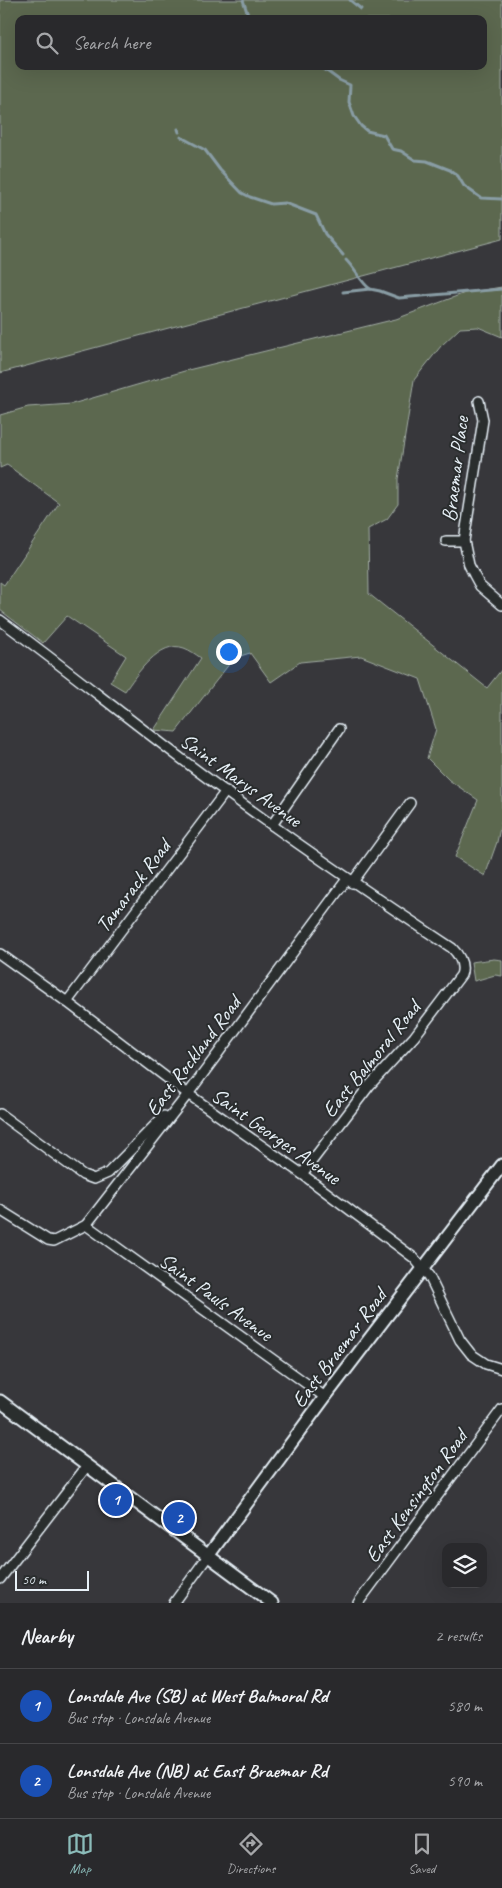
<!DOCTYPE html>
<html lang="en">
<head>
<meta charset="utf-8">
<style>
	:root { --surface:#29292c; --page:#353538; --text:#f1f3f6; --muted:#a5a6a9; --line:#454548; --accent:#8bbbb9 }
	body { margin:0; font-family:Caveat,sans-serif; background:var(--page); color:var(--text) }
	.controls { position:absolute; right:15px; bottom:15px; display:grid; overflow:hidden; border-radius:10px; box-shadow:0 5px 20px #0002 }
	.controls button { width:45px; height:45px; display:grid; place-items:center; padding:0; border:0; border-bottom:1px solid var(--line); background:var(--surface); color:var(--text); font:25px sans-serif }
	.scale { position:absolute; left:15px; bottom:12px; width:74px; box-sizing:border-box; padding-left:5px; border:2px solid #e8f1f8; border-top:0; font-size:14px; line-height:18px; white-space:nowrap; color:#e8f1f8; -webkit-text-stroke:4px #2a2d2e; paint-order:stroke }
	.you { position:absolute; left:228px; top:651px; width:18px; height:18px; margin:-12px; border:4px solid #fff; border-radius:50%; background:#1a73e8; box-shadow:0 0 0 8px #1a73e833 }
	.badge { display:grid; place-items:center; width:32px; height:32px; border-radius:50%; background:var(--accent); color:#fff; font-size:16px; font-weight:700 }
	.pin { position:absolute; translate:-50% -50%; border:2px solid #fff; box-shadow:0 1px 5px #0006 }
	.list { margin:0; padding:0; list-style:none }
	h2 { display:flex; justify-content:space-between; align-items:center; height:65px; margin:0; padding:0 20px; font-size:21px }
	h2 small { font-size:16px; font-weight:400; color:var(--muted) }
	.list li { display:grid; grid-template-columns:32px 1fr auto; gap:15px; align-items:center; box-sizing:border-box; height:75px; padding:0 20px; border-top:1px solid var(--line) }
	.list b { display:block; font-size:19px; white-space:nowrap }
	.list p { margin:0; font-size:16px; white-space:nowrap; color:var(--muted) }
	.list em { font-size:16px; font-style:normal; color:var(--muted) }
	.icon { flex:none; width:28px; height:28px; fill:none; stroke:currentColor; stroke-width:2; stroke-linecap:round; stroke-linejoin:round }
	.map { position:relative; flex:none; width:502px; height:1603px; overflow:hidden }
	.search { position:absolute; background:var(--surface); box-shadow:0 5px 20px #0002; left:15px; right:15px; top:15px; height:55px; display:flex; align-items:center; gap:12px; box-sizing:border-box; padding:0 18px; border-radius:10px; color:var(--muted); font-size:19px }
	.sheet { height:215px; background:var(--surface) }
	nav { display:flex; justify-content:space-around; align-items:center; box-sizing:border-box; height:70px; border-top:1px solid var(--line); background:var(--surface); font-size:14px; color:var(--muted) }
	nav a { display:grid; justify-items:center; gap:2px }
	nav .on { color:var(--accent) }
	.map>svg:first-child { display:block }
	.green { fill:#5b6850; stroke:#a2aca4; fill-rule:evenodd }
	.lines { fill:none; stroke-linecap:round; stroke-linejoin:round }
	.stream { stroke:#899da5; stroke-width:3 }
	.minor-casing { stroke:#e8f1f8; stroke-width:12 }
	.tertiary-casing { stroke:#e8f1f8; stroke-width:15 }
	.minor { stroke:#2a2d2e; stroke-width:9 }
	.tertiary { stroke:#2a2d2e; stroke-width:11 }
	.labels { text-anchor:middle; stroke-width:4; stroke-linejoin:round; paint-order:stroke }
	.street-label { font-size:21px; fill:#e8f1f8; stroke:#2a2d2e }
</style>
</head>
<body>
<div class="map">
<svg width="502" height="1603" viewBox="0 0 502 1603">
	<rect width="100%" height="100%" fill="#37373b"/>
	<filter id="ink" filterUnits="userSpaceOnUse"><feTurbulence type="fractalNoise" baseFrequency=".02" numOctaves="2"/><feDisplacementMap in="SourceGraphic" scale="10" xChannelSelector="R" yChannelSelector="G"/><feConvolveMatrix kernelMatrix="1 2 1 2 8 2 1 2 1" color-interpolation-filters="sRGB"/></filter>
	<g filter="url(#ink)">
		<g class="green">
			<path d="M0,0H502V239L0,373ZM19,19H483V66H19Z"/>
			<path d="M502,287V337L478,327L460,328L441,346L414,380L398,479V504L387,519L368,529L369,594L487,688L502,669V819L497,842L485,876L455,857L478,800L449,780L427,758L436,729L420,679L361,656L300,662L271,682L250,653L234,658L176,732L154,730L201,658C195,654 190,650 184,648C160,639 136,675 125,691L110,682L126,656L67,616L43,643L0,610V582L4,585L59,503L7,465L0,468V415L28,407L72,404L188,370L396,319L465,293Z"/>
			<path d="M494,959L502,960V976L495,975L474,981L471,962Z"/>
		</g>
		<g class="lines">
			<g class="stream">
				<path d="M243,0L249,18L254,19"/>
				<path d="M350,0L361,9"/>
				<path d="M320,66L339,80L350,85L349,102L354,116L361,126L367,131L384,135L392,149L401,151L415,160L427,161L450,170L458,176L464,186L481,198L502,199"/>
				<path d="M178,129L179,132"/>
				<path d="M181,137L205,150L220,170L242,193L250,197L271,204L285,203L316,215L325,234L343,255"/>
				<path d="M346,260C355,269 360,281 370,289"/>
				<path d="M343,292L370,289L380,291L399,298L502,289"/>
			</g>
			<defs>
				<g id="minor">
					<path d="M479,401L483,420L464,541L469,565L474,575L480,586L502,605"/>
					<path d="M446,541H464"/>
					<path d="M0,620C55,660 108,703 162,744C256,816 353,883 452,948C459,955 465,964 461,975L414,1037L369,1086L302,1174"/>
					<path d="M272,825L339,729"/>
					<path d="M352,883L410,803"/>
					<path d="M0,954L67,1002L188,1094L302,1174L414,1258L429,1276L460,1340L471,1354L486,1364L502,1369"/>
					<path d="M67,1002L226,791"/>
					<path d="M0,1114L83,1175L94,1179L108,1173L164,1116"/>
					<path d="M0,1210L48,1240L54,1241L86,1225L188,1094L347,879"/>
					<path d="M86,1225L325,1397"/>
					<path d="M0,1579L87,1466"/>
					<path d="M174,1603L208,1556"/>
					<path d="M358,1603L502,1409"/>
				</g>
				<g id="tertiary">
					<path d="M0,1401L272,1603"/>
					<path d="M208,1556L325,1397L502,1165"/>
				</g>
			</defs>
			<use href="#minor" class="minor-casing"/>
			<use href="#tertiary" class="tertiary-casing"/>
			<use href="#minor" class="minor"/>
			<use href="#tertiary" class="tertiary"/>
		</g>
	</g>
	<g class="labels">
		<g class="street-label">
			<text transform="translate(455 469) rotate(-83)" y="7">Braemar Place</text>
			<text transform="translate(241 780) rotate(36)" y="7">Saint Marys Avenue</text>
			<text transform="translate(133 886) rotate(-53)" y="7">Tamarack Road</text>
			<text transform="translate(193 1056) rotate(-53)" y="7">East Rockland Road</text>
			<text transform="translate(371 1059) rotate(-51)" y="7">East Balmoral Road</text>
			<text transform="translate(276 1136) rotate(35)" y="7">Saint Georges Avenue</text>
			<text transform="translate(216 1297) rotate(36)" y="7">Saint Pauls Avenue</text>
			<text transform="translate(339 1348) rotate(-53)" y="7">East Braemar Road</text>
			<text transform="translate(416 1496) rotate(-54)" y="7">East Kensington Road</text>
		</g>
	</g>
</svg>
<div class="controls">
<button><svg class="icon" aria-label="layers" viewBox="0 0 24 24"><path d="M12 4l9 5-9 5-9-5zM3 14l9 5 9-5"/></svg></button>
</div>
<div class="scale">50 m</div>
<div class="you"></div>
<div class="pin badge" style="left:116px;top:1500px;background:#1a4fb4">1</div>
<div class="pin badge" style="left:179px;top:1518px;background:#1a4fb4">2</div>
<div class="search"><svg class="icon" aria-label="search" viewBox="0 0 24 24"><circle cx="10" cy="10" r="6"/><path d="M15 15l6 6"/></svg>Search here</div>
</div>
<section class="sheet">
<h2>Nearby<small>2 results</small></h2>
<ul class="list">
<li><span class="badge" style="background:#1a4fb4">1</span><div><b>Lonsdale Ave (SB) at West Balmoral Rd</b><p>Bus stop · Lonsdale Avenue</p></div><em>580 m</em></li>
<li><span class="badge" style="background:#1a4fb4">2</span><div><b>Lonsdale Ave (NB) at East Braemar Rd</b><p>Bus stop · Lonsdale Avenue</p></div><em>590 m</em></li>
</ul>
</section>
<nav>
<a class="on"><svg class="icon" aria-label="map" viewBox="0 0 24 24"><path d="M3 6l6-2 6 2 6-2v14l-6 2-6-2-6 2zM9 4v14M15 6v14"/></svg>Map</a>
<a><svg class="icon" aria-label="directions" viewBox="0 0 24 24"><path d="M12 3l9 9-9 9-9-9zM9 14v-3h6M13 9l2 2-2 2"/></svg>Directions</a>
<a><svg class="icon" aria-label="saved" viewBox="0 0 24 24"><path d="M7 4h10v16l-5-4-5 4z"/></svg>Saved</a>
</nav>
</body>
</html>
